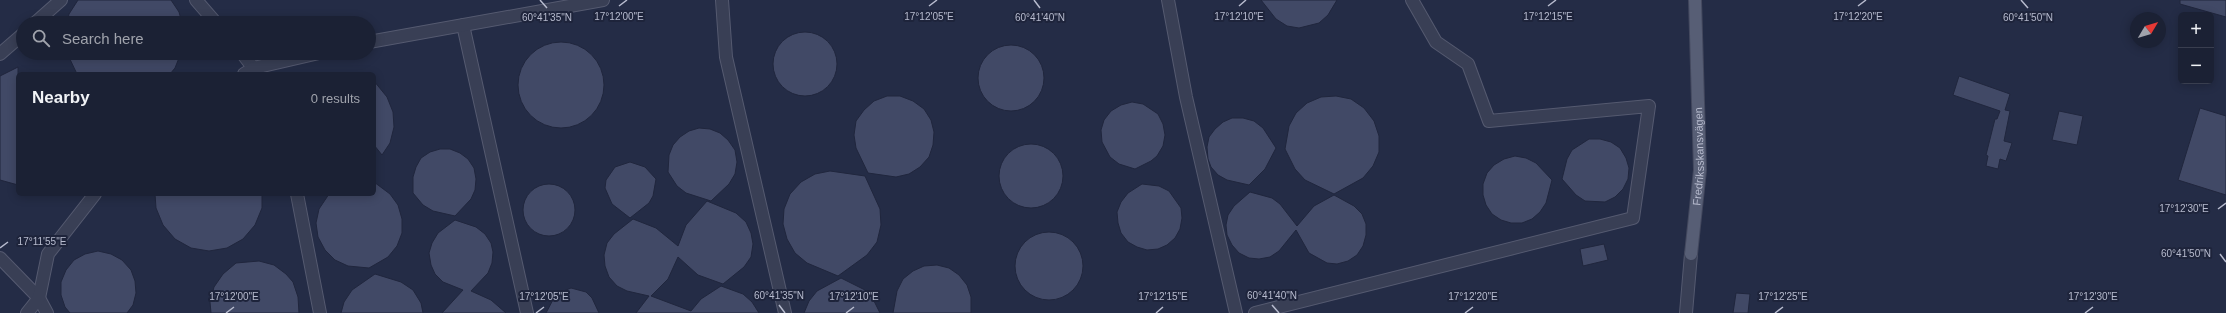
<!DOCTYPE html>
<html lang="en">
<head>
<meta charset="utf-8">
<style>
	:root { --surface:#1b2134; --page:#24293c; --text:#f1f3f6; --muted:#a0a3ac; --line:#393e4f }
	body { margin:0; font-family:Helvetica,sans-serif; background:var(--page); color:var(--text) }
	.controls { position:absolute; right:12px; top:12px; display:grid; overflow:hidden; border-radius:6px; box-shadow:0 2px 10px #0003 }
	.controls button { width:36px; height:36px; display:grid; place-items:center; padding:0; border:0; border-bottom:1px solid var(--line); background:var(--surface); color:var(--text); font:20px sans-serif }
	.compass { position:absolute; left:2130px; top:12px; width:36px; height:36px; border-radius:50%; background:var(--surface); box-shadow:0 2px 10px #0003; rotate:52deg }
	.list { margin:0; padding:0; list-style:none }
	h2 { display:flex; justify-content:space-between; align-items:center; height:52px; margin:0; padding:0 16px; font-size:17px }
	h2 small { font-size:13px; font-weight:400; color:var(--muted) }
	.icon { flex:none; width:22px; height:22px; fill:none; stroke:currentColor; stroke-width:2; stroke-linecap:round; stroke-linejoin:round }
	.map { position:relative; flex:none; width:2226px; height:313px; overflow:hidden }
	.search { position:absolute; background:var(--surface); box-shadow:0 2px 10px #0003; left:16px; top:16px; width:360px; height:44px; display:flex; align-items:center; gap:10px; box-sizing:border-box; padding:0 14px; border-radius:22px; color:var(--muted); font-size:15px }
	.panel { position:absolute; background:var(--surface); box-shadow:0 2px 10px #0003; left:16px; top:72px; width:360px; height:124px; border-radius:6px }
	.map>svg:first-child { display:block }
	.building { fill:#414966; stroke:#20263d }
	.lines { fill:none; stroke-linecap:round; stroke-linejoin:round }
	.minor-casing { stroke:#555a70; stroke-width:14 }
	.major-casing { stroke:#43485e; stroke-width:14 }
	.minor { stroke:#393f55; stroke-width:12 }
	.major { stroke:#575e75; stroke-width:12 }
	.ticks { fill:none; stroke:#b7bbce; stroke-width:1.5 }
	.labels { text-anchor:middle; stroke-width:4; stroke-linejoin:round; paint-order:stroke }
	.street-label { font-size:11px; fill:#b7bbce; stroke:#1e243b }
	.ticks-label { font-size:10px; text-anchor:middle; fill:#b7bbce; stroke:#1e243b; stroke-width:4; stroke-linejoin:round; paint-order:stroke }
</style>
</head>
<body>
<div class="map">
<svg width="2226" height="313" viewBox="0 0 2226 313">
	<rect width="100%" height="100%" fill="#242c46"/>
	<g class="building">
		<path d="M78,0H171L179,12L182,23H67L69,14Z"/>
		<path d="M1261,0H1337L1328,15L1319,23L1299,28L1287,26L1276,19Z"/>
		<path d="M2180,0H2226V17L2180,4Z"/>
		<circle cx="805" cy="64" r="32"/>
		<circle cx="561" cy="85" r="43"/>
		<circle cx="1011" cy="78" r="33"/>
		<path d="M67,53H181L175,68L170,74H77Z"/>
		<path d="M18,67V185L0,180V76Z"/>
		<path d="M1959,76L2010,94L2005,110L2010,111L2004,141L2012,143L2006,161L2000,159L1998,169L1986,166L1988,156L1986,155L1995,119H1997L2000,111L1953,95Z"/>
		<path d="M374,81L387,97L393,112L394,127L390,143L382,155L374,145Z"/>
		<path d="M887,96H900L913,101L924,109L931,120L934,132L933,145L929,157L920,167L909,174L896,177L868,173L856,148L854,135L856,121L864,110L874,101Z"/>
		<path d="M1336,96L1351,99L1364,108L1374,121L1379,136V152L1373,166L1363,178L1334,194L1305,180L1295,169L1285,149L1289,126L1296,113L1307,103L1321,97Z"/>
		<path d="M1132,102L1143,104L1158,114L1163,124L1165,135L1163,146L1157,156L1151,161L1135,169L1119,164L1110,157L1102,142L1101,130L1104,120L1111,111L1121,105Z"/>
		<path d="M2200,108L2226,116V195L2178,180Z"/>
		<path d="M2059,111L2083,116L2077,145L2052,140Z"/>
		<path d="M1232,118H1243L1254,121L1263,128L1276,148L1265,169L1249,185L1227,180L1218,175L1211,167L1208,159L1207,147L1209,137L1215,129L1223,122Z"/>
		<path d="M699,128L710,129L720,133L728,140L735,150L737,162L735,174L729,184L711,201L686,193L677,186L668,172L669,155L673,145L680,137L689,131Z"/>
		<path d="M1589,139H1600L1611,142L1620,148L1626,158L1629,168L1628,179L1623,189L1615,197L1605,202L1585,201L1576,195L1562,179L1567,159L1572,150Z"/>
		<circle cx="1031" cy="176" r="32"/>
		<path d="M440,149H450L460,153L468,159L474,168L476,179L475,190L471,199L455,216L433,211L423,205L413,193V177L416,167L421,158L430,152Z"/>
		<path d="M1515,156L1526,158L1536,163L1552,180L1546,203L1540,212L1532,219L1522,223H1511L1501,220L1492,214L1486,205L1483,195V184L1487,173L1494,165L1504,159Z"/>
		<path d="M630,162L645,167L656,179L653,196L649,203L630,218L612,204L605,188L606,180L615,167Z"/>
		<path d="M830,171L865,176L880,209L881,225L877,242L867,255L838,276L807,263L795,253L787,239L783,224L784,209L790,194L801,182L815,174Z"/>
		<path d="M374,182L390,194L398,205L402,219V233L397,246L388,257L369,268L348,266L335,260L325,250L318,237L316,223L319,209L329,194H374Z"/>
		<path d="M1142,184L1159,186L1169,191L1181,208L1182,218L1180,229L1175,238L1167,245L1158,249L1147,250L1137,247L1128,242L1121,233L1118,223L1117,212L1121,202L1128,193Z"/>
		<circle cx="549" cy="210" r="26"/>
		<path d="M1250,192L1272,198L1280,204L1297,226L1314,206L1334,195L1354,206L1362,214L1366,224V235L1363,246L1357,255L1348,261L1337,264L1327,263L1309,253L1296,230L1279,251L1270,257L1259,259L1249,258L1239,253L1232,245L1227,235L1226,225L1228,215L1234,206Z"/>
		<path d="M155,194H262V208L255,225L243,239L227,248L209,251L191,248L175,239L163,225L156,208Z"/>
		<path d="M707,201L736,213L746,222L751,233L753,244L751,257L744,267L723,284L698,275L678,257L668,279L651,296L691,311L701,299L721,286L743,294L752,302L759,313H636L649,296L627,291L617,286L609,277L605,266L604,255L607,243L614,234L633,219L656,228L678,246L686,225Z"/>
		<path d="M455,220L476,227L485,234L491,243L493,252L492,263L488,273L471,291L491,300L506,313H442L463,290L443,282L435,274L431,265L429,253L432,243L438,233Z"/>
		<circle cx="1049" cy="266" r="34"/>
		<path d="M1604,244L1608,260L1583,266L1580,249Z"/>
		<path d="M98,251L111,254L122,260L131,270L135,281L136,293L133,305L127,313H70L65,307L61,295V282L66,270L74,260L85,254Z"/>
		<path d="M259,261L274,265L286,274L293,282L298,297L299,313H211L210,302L214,287L223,274L236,263Z"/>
		<path d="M937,265L949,268L959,275L967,285L971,297V313H893L897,291L903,279L913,271L924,266Z"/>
		<path d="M375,274L401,282L413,290L421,303L423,313H341L344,302L352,290Z"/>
		<path d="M841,278L865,290L873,299L880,313H804L809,301L817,291Z"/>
		<path d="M571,288L586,292L592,298L599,313H546L556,294Z"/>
		<path d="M1736,293L1750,294L1748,313H1733Z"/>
	</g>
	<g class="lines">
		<defs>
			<g id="minor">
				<path d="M196,0L216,23"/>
				<path d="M722,0L726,57L785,313"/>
				<path d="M1168,0L1186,97L1236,313"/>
				<path d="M35,23L61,0"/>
				<path d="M463,25L527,313"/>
				<path d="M369,42L603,0"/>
				<path d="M242,53L258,74"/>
				<path d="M0,54L23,34"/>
				<path d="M244,74L254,68L319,53"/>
				<path d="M297,194L320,313"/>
				<path d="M0,258L39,298L47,313"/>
				<path d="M27,313L39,298L48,254L95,194"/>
				<path d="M1255,313L1633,218L1649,106L1489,121L1468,64L1436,42L1412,0"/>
				<path d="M1686,313L1691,254"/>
			</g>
			<g id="major">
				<path id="s1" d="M1691,254L1700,170L1695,0"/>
			</g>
		</defs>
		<use href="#minor" class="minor-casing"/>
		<use href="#major" class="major-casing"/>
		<use href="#minor" class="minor"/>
		<use href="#major" class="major"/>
	</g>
	<path class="ticks" d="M540,0L547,8M1034,0L1040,8M2021,0L2028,8M619,6L627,0M929,6L937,0M1239,6L1246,0M1548,6L1556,0M1858,6L1866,0M2218,209L2226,203M0,248L8,242M2220,254L2226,262M779,305L785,313M1272,305L1279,313M226,313L234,307M536,313L544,307M846,313L854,307M1156,313L1163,307M1465,313L1473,307M1775,313L1783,307M2085,313L2093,307"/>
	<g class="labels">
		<g class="street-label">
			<text dy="4" stroke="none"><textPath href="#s1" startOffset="98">Fredriksskansvägen</textPath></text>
		</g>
	</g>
	<g class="ticks-label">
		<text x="619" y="20">17°12'00"E</text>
		<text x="929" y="20">17°12'05"E</text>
		<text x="1239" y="20">17°12'10"E</text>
		<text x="1548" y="20">17°12'15"E</text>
		<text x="1858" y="20">17°12'20"E</text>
		<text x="547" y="21">60°41'35"N</text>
		<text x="1040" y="21">60°41'40"N</text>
		<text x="2028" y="21">60°41'50"N</text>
		<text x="2184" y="212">17°12'30"E</text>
		<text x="42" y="245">17°11'55"E</text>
		<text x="2186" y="257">60°41'50"N</text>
		<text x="779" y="299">60°41'35"N</text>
		<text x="1272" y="299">60°41'40"N</text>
		<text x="234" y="300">17°12'00"E</text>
		<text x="544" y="300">17°12'05"E</text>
		<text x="854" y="300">17°12'10"E</text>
		<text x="1163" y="300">17°12'15"E</text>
		<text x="1473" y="300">17°12'20"E</text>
		<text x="1783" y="300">17°12'25"E</text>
		<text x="2093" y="300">17°12'30"E</text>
	</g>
</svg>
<div class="controls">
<button>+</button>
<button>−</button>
</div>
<svg class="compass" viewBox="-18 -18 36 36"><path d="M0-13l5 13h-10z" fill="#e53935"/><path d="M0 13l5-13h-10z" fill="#a0a3ac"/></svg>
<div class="search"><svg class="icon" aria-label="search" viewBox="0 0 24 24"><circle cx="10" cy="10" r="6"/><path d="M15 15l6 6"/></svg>Search here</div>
<section class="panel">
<h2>Nearby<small>0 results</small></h2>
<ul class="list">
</ul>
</section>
</div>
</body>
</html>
